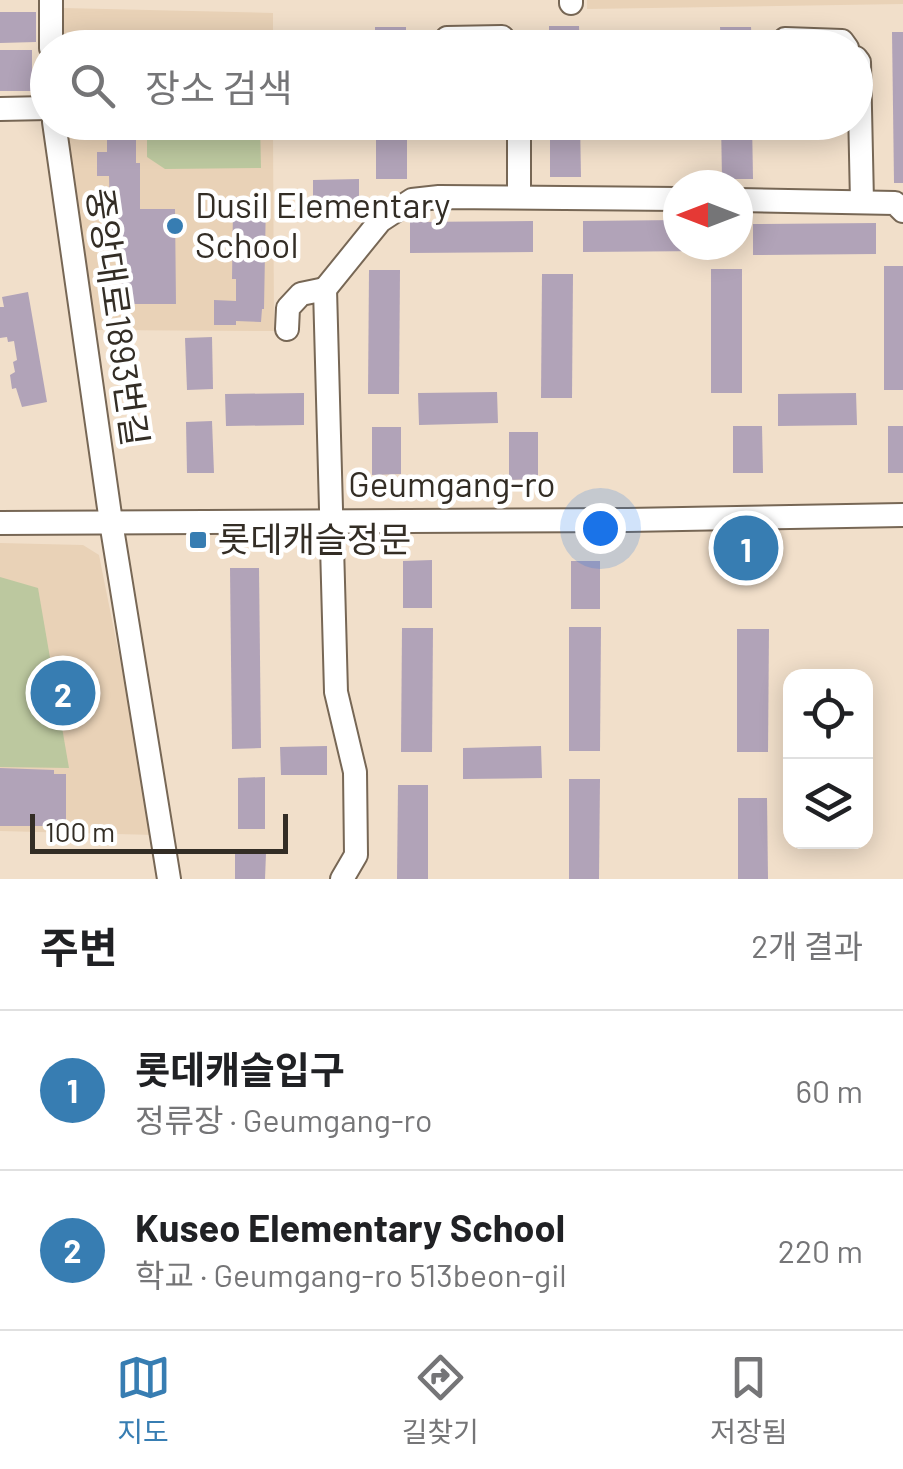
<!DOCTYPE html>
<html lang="ko">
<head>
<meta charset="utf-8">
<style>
	:root { --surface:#fff; --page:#f2f2f2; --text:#202124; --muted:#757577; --line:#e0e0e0; --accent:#377db2 }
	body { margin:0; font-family:Barlow,"Noto Sans KR",sans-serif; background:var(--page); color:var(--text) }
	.controls { position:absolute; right:30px; bottom:30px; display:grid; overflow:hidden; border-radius:20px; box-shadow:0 5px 25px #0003 }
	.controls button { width:90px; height:90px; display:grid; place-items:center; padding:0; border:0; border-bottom:2px solid var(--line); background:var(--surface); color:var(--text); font:50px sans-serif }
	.compass { position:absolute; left:663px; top:170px; width:90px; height:90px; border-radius:50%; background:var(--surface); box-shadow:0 5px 25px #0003; rotate:270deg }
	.scale { position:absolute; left:30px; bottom:25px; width:258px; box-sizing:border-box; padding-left:10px; border:5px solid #332d25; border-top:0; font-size:28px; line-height:35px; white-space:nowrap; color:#332d25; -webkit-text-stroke:8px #fff; paint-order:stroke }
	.you { position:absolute; left:600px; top:528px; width:35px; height:35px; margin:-25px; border:8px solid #fff; border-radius:50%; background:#1a73e8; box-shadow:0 0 0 15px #1a73e833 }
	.badge { display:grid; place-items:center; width:65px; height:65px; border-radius:50%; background:var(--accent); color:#fff; font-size:32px; font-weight:700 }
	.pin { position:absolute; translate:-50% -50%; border:5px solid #fff; box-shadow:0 2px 10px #0006 }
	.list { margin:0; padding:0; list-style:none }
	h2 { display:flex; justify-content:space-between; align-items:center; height:130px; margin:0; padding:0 40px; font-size:42px }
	h2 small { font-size:32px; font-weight:400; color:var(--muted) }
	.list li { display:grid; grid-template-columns:65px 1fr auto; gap:30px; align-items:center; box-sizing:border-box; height:160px; padding:0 40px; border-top:2px solid var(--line) }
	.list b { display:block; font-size:38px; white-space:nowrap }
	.list p { margin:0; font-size:32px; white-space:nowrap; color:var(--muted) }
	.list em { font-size:32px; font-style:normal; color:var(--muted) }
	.icon { flex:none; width:55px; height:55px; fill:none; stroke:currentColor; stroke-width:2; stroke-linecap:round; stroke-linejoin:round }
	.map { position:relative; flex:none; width:903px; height:879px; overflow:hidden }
	.search { position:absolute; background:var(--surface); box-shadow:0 5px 25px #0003; left:30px; right:30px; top:30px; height:110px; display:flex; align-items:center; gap:25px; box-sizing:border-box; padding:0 35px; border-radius:55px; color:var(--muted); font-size:38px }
	.sheet { height:450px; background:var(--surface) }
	nav { display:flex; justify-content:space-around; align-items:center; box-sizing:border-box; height:140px; border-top:2px solid var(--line); background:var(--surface); font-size:28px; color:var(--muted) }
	nav a { display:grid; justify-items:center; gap:5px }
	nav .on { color:var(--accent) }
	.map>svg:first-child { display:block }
	.built { fill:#e9d2b7 }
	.green { fill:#bcc89f }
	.building { fill:#b1a3b8 }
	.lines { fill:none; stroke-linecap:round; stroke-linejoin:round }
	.minor-casing { stroke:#776755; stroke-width:26 }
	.minor { stroke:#fff; stroke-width:22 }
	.poi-dot { fill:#377db2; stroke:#fff; stroke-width:4 }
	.labels { text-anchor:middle; stroke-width:9; stroke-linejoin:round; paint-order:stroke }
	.poi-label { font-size:35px; fill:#332d25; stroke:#fff; text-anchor:start }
	.street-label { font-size:35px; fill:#332d25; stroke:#fff }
</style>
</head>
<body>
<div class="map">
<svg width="903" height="879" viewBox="0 0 903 879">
	<rect width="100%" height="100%" fill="#f1dfca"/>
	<g class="built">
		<path d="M587,0H903V4L587,9Z"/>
		<path d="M63,8L273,13V47L61,48Z"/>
		<path d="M61,123H273L274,331L91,330Z"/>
		<path d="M0,543L83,545L99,555L155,835L0,831Z"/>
	</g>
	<g class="green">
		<rect x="146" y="32" width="111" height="15"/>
		<path d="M147,123H260L261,168L165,169L147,157Z"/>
		<path d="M0,577L38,588L69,768L0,767Z"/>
	</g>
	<g class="building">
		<path d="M0,12H36V42L0,43Z"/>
		<path d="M549,26H579L580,48H549Z"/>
		<rect x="375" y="27" width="31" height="21"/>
		<path d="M720,27H751L752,48H721Z"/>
		<path d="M135,31V48H88V32Z"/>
		<path d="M892,32H903V183H894Z"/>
		<rect x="0" y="50" width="32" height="41"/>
		<path d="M107,122H136V163H140V209H175L176,304H122L121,246H103V212H110L109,176H97V152H107Z"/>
		<rect x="376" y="122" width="31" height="57"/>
		<path d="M550,122H580L581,177H550Z"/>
		<path d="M721,122H752L753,179H722Z"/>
		<path d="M359,179V208L313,209V180Z"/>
		<path d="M236,197L266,198L264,309H262L261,322L236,321V325H214V300L236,301V279H232L233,208H236Z"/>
		<path d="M678,220V245H706V251L583,252V221Z"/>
		<path d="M533,221V252L410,253V222Z"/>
		<path d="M876,223V254L753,255V224Z"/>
		<rect x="884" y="266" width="19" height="124"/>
		<rect x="711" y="269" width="31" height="124"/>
		<path d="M369,270H400L399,394H368Z"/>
		<path d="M542,274H573L572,398H541Z"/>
		<path d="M28,292L47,402L22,407L16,388L12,389L10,375L15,372L13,362L17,360L14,341L8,342L7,337L0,338V307H4L2,297Z"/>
		<path d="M212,337L213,389L187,390L185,338Z"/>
		<path d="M497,392L498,423L419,425L418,393Z"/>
		<path d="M304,393V425L226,426L225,394Z"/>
		<path d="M856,393L857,425L778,426V394Z"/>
		<path d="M212,421L214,473H187L186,422Z"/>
		<path d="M733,426H762L763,473H733Z"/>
		<rect x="888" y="426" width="15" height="47"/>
		<path d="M372,427H401V474L372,475Z"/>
		<path d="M509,432H538V479L509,480Z"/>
		<path d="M432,560V608H403V561Z"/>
		<rect x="571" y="561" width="29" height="48"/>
		<path d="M230,568H259L261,748L232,749Z"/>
		<path d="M569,627H601L600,751H569Z"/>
		<path d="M402,628H433L432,752H401Z"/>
		<path d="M737,629H769L768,752H737Z"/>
		<path d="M327,746V775H281L280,747Z"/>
		<path d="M541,746L542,778L463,779V748Z"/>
		<path d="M0,768L54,770V774H66V823H55V826H0Z"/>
		<path d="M265,777V829H238V778Z"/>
		<path d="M569,779H600L599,879H569Z"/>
		<path d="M398,785H428V879H397Z"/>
		<path d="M738,798H767L768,879H738Z"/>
		<path d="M235,853H266L265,879H235Z"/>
	</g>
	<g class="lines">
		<defs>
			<g id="minor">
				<path d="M51,0V48"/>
				<path d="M571,3V0"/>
				<path d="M447,38L502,37L512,48"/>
				<path d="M785,39L842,41L847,48"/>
				<path d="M856,58L859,62L862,202"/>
				<path d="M0,109L48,108"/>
				<path d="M54,122L111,522L169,879"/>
				<path d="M519,197V122"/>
				<path d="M738,200L895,203L903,211"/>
				<path d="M325,289L380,221L412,200L439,197L678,199"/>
				<path d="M287,329L288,308L301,294L325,289L336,692L355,772L356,855L342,879"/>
				<path d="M0,523L628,520L903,515"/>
			</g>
		</defs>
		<use href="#minor" class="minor-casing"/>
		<use href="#minor" class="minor"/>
	</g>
	<g class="poi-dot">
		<circle cx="175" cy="226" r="10"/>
		<rect x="188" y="530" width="20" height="20" rx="5"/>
	</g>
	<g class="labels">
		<g class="poi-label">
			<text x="195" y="218">Dusil Elementary<tspan x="195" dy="40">School</tspan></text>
			<text x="218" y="552">롯데캐슬정문</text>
		</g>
		<g class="street-label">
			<text transform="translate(117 317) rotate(82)" y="12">중앙대로1893번길</text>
			<text x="452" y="497">Geumgang-ro</text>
		</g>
	</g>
</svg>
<div class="controls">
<button><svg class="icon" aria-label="locate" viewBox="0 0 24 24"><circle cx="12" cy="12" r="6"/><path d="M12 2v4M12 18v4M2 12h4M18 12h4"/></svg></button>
<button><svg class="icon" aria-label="layers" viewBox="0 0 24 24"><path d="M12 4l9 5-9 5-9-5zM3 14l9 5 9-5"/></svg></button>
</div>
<svg class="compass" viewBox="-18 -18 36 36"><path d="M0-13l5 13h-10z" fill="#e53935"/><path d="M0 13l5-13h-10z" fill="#757577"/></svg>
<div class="scale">100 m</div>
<div class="you"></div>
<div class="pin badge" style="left:746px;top:548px">1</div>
<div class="pin badge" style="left:63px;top:693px">2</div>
<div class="search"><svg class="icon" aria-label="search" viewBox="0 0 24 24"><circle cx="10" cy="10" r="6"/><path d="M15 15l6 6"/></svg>장소 검색</div>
</div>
<section class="sheet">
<h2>주변<small>2개 결과</small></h2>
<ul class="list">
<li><span class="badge">1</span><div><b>롯데캐슬입구</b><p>정류장 · Geumgang-ro</p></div><em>60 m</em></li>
<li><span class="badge">2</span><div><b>Kuseo Elementary School</b><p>학교 · Geumgang-ro 513beon-gil</p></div><em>220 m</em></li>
</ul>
</section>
<nav>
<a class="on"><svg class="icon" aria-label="map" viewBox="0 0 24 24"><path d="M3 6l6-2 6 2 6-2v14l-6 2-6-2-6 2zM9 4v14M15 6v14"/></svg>지도</a>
<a><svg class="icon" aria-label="directions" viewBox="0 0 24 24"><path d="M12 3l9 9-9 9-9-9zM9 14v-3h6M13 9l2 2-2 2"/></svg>길찾기</a>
<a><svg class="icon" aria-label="saved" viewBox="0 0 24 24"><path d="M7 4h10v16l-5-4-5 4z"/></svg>저장됨</a>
</nav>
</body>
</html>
